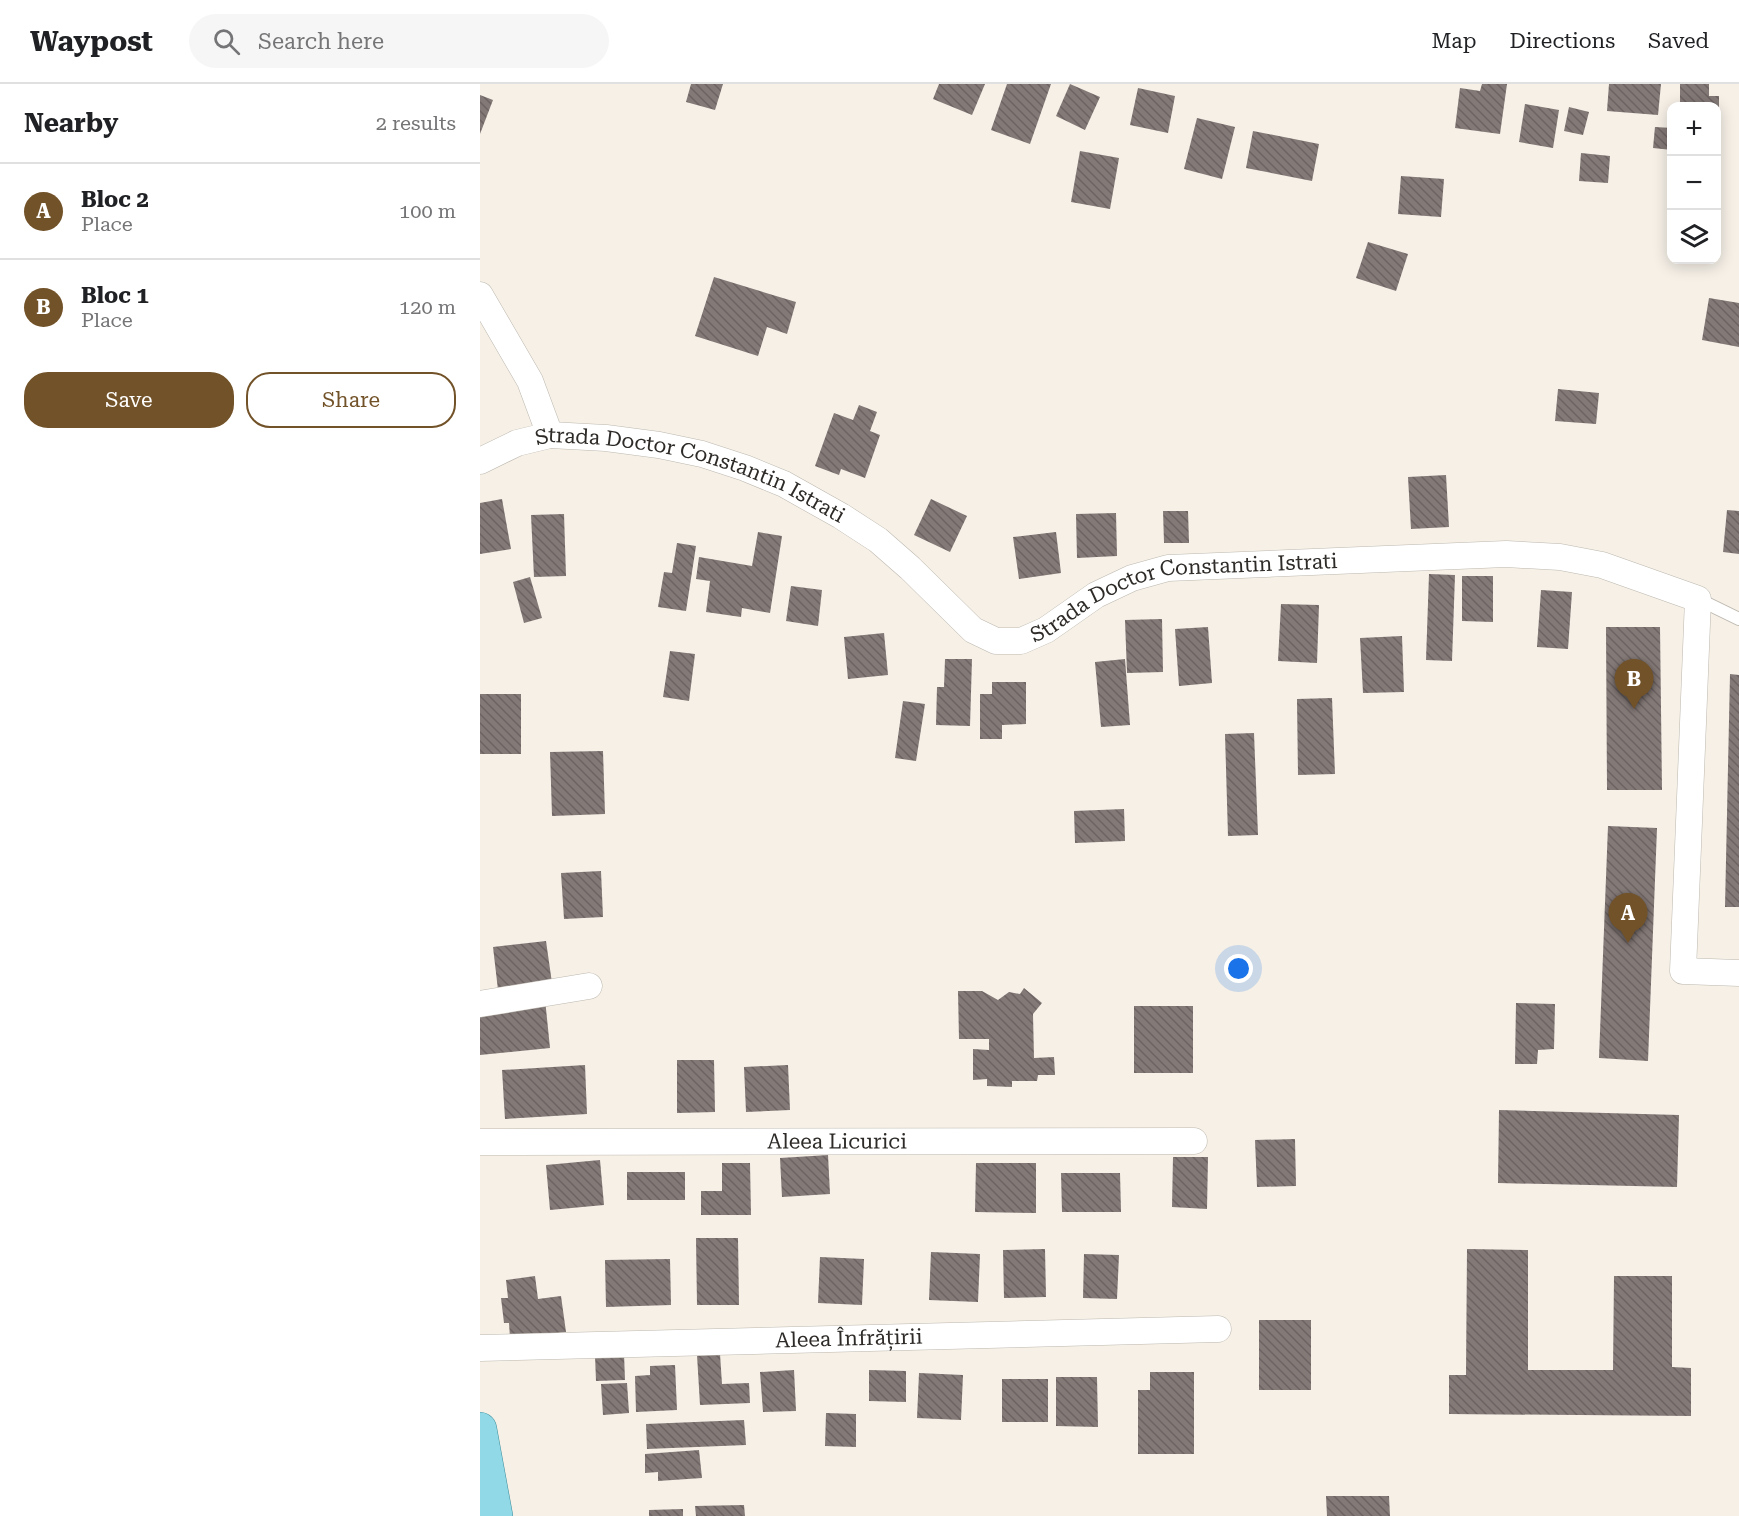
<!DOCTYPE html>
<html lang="en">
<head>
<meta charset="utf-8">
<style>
	:root { --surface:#fff; --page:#f6f6f6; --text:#202124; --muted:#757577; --line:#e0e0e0; --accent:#725228 }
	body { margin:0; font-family:"Roboto Serif",serif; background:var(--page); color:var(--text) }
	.controls { position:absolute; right:18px; top:18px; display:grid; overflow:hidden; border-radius:12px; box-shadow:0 3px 15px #0003 }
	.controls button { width:54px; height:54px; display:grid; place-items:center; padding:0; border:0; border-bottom:2px solid var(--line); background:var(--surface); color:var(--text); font:30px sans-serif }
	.you { position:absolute; left:759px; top:885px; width:21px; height:21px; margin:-15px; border:4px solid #fff; border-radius:50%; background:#1a73e8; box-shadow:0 0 0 9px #1a73e833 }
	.badge { display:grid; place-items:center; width:39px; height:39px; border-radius:50%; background:var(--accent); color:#fff; font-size:20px; font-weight:700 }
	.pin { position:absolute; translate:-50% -50px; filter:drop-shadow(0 2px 3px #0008) }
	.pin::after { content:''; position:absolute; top:32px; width:21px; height:18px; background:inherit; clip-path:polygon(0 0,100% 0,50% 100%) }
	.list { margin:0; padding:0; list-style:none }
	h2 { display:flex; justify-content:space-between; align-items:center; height:78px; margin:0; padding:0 24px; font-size:26px }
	h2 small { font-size:20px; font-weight:400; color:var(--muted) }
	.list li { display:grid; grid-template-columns:39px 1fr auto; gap:18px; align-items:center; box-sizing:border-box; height:96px; padding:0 24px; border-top:2px solid var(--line) }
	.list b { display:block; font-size:22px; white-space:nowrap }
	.list p { margin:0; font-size:20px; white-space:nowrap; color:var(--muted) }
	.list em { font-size:20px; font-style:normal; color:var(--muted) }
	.actions { display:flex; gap:12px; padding:18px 24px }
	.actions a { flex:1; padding:14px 0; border:2px solid var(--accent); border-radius:24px; text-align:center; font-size:21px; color:var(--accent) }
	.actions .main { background:var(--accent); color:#fff }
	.icon { flex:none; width:33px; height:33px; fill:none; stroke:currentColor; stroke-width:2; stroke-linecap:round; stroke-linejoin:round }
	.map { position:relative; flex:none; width:1259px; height:1432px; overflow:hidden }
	header { display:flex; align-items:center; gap:36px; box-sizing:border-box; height:84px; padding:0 30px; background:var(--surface); border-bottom:2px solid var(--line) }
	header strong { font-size:28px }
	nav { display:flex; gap:33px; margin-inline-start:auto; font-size:21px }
	.search { width:420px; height:54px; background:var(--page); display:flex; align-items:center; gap:15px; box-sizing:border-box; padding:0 21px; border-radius:33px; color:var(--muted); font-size:22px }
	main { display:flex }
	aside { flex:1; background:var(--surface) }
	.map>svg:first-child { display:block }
	.building { fill:url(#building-back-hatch) }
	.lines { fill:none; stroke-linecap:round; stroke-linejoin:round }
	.lane-casing { stroke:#bdb8af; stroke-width:14 }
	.street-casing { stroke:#bdb8af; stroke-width:27 }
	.primary-casing { stroke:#3e8b99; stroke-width:34 }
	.lane { stroke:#fff; stroke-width:12 }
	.street { stroke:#fff; stroke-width:26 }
	.primary { stroke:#91d9e7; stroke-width:33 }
	.labels { text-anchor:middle; stroke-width:4.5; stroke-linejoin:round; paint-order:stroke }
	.street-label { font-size:21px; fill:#2d2a27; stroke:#f6f0e7 }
</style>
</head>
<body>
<header>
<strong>Waypost</strong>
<div class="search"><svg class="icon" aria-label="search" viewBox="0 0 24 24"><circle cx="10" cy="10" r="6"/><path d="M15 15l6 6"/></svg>Search here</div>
<nav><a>Map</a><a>Directions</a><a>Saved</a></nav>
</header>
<main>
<aside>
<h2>Nearby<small>2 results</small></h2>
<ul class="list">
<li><span class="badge">A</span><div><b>Bloc 2</b><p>Place</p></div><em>100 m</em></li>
<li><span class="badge">B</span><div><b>Bloc 1</b><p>Place</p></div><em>120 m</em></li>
</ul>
<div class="actions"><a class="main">Save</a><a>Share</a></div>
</aside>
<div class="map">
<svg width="1259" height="1432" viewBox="0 0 1259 1432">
	<defs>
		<pattern id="building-back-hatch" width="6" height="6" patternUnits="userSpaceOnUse" patternTransform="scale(1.5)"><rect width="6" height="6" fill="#837977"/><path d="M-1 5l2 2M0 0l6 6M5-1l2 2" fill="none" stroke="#6c6362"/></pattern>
	</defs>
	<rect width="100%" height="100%" fill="#f6f0e7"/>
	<g class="building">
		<path d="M211,0H243L235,26L206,18Z"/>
		<path d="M459,0H505L492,31L453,15Z"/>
		<path d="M527,0H571L550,60L511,46Z"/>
		<path d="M590,0L620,13L605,46L576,32Z"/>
		<path d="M1002,0H1027L1020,50L975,44L980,4L1000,7Z"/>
		<path d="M1129,0H1181L1178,31L1127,27Z"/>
		<path d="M1200,0H1229V12H1239V35H1236V22H1200Z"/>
		<path d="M658,4L695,12L688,49L650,41Z"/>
		<path d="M0,11L13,16L0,50Z"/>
		<path d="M1045,20L1079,26L1073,64L1039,58Z"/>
		<path d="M1089,23L1109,28L1103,51L1084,47Z"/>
		<path d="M717,34L755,43L742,95L704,85Z"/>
		<path d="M1175,43L1192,44V66L1173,64Z"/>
		<path d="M773,47L839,60L832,97L766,84Z"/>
		<path d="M600,67L639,74L630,125L591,118Z"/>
		<path d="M1101,69L1130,72L1128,99L1099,97Z"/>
		<path d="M921,92L964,95L961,133L918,130Z"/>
		<path d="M888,158L928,170L916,207L876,194Z"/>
		<path d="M234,193L316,218L307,250L287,243L278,272L215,252Z"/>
		<path d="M1229,214L1259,219V263L1222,256Z"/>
		<path d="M1078,305L1119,309L1116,340L1075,337Z"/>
		<path d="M379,321L397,328L390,347L400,351L385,394L361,385L359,391L335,382L354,329L373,336Z"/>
		<path d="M966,391L969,443L931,445L928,393Z"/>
		<path d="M22,415L31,465L0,470V419Z"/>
		<path d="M451,415L487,432L470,468L434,451Z"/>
		<path d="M1247,426L1259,427V470L1243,468Z"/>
		<path d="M683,427H708L709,459H684Z"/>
		<path d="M636,429L637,472L597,474L596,430Z"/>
		<path d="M84,430L86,492L54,493L51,431Z"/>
		<path d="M278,448L302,452L290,529L262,524L261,533L226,528L230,497L216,495L219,473L272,482Z"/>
		<path d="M576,448L581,489L539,495L533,453Z"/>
		<path d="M197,459L216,462L206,527L178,523L184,488L192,489Z"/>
		<path d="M949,490L975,491L972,577L946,576Z"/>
		<path d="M982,492H1013V538L982,537Z"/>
		<path d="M50,493L62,534L44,539L33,498Z"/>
		<path d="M311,502L342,506L338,542L306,537Z"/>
		<path d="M1061,506L1092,508L1088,565L1057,563Z"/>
		<path d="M801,520L839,521L837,579L798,577Z"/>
		<path d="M682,535L683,588L647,589L645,536Z"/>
		<path d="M728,543L732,599L699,602L695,545Z"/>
		<path d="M1126,543H1180L1182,706H1127Z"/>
		<path d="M404,549L408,591L368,595L364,553Z"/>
		<path d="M922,552L924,608L883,609L880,554Z"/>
		<path d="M190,567L215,570L209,617L183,613Z"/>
		<path d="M465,575H492L490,642L456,641L457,603H464Z"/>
		<path d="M645,575L650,641L621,643L615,578Z"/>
		<path d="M1250,590L1259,591V823H1245Z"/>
		<path d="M512,598H546V640L522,641V655H500V610H512Z"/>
		<rect x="0" y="610" width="41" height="60"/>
		<path d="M852,614L855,690L818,691L817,615Z"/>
		<path d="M423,617L445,620L436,677L415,674Z"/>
		<path d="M774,649L778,751L748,752L745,650Z"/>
		<path d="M123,667L125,730L72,732L70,668Z"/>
		<path d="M644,725L645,757L595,759L594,727Z"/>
		<path d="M1128,742L1177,744L1168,977L1119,974Z"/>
		<path d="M121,787L123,833L84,835L81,789Z"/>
		<path d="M66,857L72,899L18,906L13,863Z"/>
		<path d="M544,904L562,919L553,930L554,974L574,973L575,991H558L557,997H532V1003L507,1002V995L493,996V965L509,966V955H479L478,907H502L518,916L529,908L540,910Z"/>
		<path d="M65,915L70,964L0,971V921Z"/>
		<path d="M1036,919L1075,920L1074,965L1058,966L1057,980H1035Z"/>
		<rect x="654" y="922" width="59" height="67"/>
		<path d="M197,976H234L235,1028L197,1029Z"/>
		<path d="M105,981L107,1030L25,1035L22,986Z"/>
		<path d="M308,981L310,1026L266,1028L264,983Z"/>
		<path d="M1019,1026L1199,1031L1197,1103L1018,1099Z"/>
		<path d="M815,1055L816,1102L777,1103L775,1056Z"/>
		<path d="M348,1071L350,1110L302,1113L300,1074Z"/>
		<path d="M693,1073H728L727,1125L692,1123Z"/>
		<path d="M120,1076L124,1121L70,1126L66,1081Z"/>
		<path d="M242,1079H270L271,1131H221V1107H242Z"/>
		<path d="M496,1079H556V1129L495,1128Z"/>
		<rect x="147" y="1088" width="58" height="28"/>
		<path d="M581,1089H640L641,1128H582Z"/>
		<path d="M216,1154H258L259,1221H217Z"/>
		<path d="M565,1165L566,1213L524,1214L523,1166Z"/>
		<path d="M987,1165L1048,1166V1286H1133L1134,1192H1192V1283L1211,1284V1332L969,1330V1291H986Z"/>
		<path d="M451,1168L500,1170L498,1218L449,1216Z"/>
		<path d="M604,1170L639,1171L637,1215L603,1214Z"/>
		<path d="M340,1173L384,1175L382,1221L338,1219Z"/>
		<path d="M190,1175L191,1221L126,1223L125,1176Z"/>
		<path d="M55,1192L58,1215L81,1212L86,1248L30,1254L29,1239H24L21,1214H28L26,1196Z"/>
		<rect x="779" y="1236" width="52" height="70"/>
		<path d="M144,1270L145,1296L116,1297L115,1271Z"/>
		<path d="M240,1270L242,1300L269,1299L270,1319L220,1321L217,1271Z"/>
		<path d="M195,1281L197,1326L156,1328L155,1292L170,1291V1282Z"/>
		<path d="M314,1286L316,1327L283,1328L280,1288Z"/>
		<path d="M389,1286L426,1287V1318L389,1317Z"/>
		<path d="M670,1288H714V1370H658V1306H670Z"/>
		<path d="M439,1289L483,1291L481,1336L437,1334Z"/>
		<path d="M576,1293H617L618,1343L576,1342Z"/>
		<rect x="522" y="1295" width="46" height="43"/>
		<path d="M147,1299L149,1329L123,1331L121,1300Z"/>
		<path d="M346,1329L376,1330V1363L345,1362Z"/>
		<path d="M264,1336L266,1361L167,1365L166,1340Z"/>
		<path d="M219,1366L222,1394L178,1397V1388L165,1389V1370Z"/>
		<path d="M846,1412H909L910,1432H847Z"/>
		<path d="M264,1421L265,1432H216L215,1422Z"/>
		<path d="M203,1425V1432H169V1426Z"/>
	</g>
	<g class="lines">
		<defs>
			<path id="lane" d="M1218,515L1259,535"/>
			<g id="street">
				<path d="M0,211L50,297L70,351"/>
				<path id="s1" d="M0,377L37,359L70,351L126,354L179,361L222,370L265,384L304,400L361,432L398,456L430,484L493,546L516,557H541L566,546L616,511L652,494L688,484L1026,470L1080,473L1122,481L1218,515L1203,887L1259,889"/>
				<path d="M0,920L109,902"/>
				<path id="s2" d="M0,1058L714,1057"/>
				<path id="s3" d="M0,1264L738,1245"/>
			</g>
			<path id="primary" d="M0,1345L16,1432"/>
		</defs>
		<use href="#lane" class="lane-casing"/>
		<use href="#street" class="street-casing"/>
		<use href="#primary" class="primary-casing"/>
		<use href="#lane" class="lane"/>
		<use href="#street" class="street"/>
		<use href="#primary" class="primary"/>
	</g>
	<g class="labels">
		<g class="street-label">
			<text dy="7" stroke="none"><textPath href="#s1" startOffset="222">Strada Doctor Constantin Istrati</textPath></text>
			<text dy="7" stroke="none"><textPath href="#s1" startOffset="780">Strada Doctor Constantin Istrati</textPath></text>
			<text dy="7" stroke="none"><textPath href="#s2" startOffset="357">Aleea Licurici</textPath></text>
			<text dy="7" stroke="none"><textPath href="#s3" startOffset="369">Aleea Înfrățirii</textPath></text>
		</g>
	</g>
</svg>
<div class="controls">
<button>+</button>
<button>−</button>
<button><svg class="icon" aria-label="layers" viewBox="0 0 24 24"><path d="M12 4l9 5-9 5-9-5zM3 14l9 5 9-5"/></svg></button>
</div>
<div class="you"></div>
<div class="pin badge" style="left:1148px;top:859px">A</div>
<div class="pin badge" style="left:1154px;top:625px">B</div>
</div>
</main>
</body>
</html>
